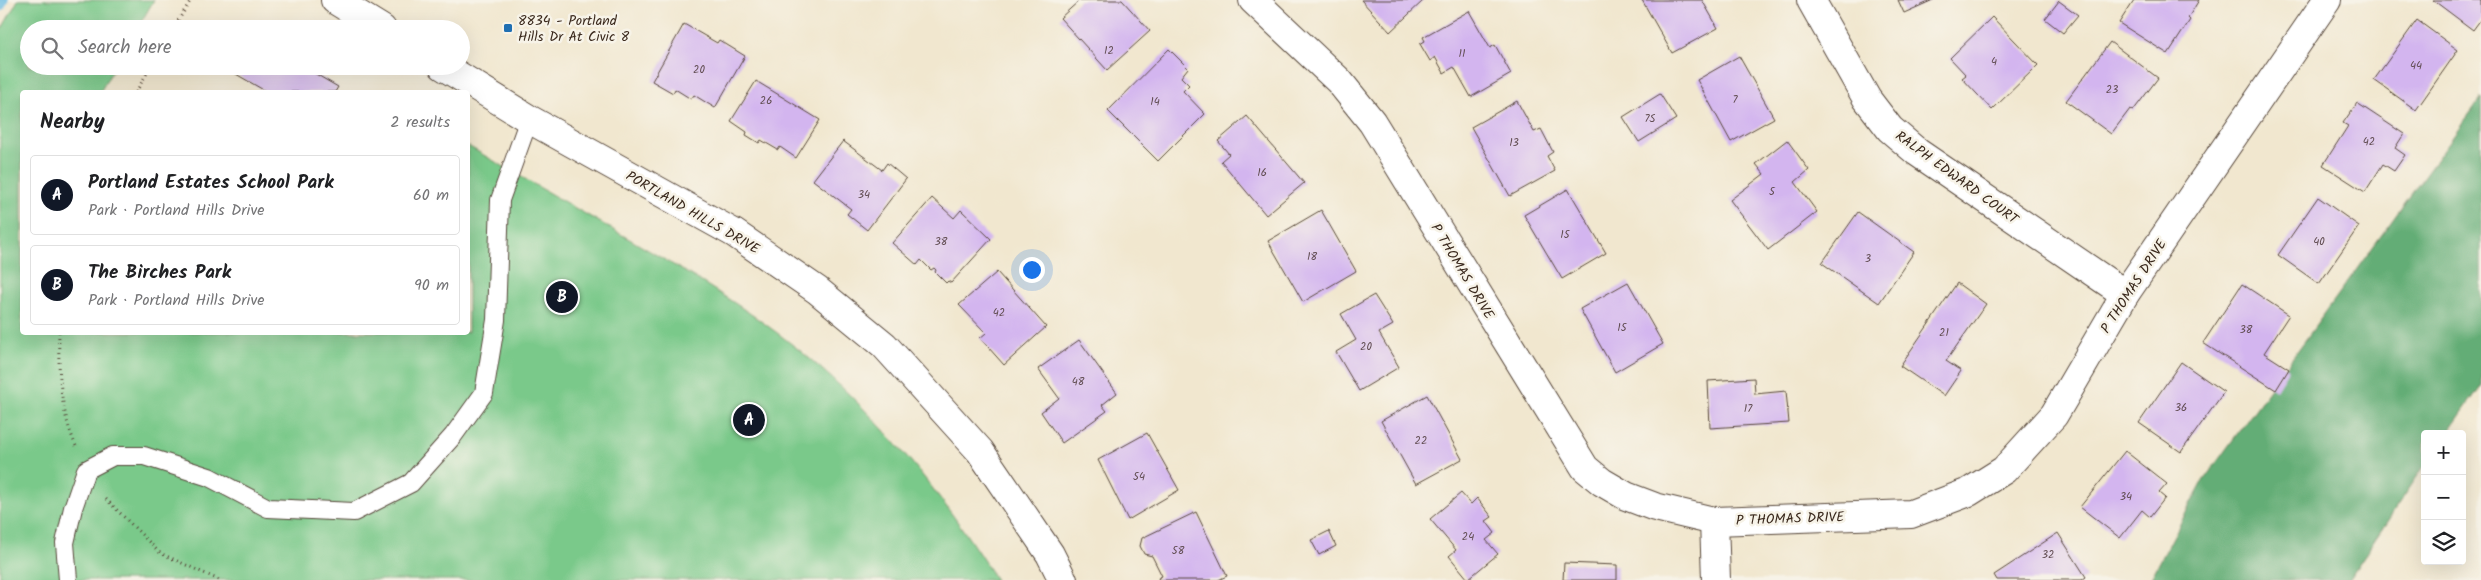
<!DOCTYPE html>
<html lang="en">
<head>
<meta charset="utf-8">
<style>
	:root { --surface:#fff; --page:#f2f2f2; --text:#202124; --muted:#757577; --line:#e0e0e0; --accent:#111827 }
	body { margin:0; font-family:Kalam,sans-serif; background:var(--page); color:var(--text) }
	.controls { position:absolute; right:15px; bottom:15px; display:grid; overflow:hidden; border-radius:5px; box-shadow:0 5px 20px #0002 }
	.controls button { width:45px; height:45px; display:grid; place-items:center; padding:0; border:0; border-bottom:1px solid var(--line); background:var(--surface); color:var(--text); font:25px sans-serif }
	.you { position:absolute; left:1031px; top:269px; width:18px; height:18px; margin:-12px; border:4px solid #fff; border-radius:50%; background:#1a73e8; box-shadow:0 0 0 8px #1a73e833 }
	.badge { display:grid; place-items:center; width:32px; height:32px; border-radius:50%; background:var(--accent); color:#fff; font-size:16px; font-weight:700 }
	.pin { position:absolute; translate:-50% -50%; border:2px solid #fff; box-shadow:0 1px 5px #0006 }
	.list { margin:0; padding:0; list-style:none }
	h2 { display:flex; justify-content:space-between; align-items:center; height:65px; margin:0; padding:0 20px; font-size:21px }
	h2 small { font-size:16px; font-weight:400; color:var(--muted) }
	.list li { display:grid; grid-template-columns:32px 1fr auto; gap:15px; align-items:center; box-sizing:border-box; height:80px; margin:0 10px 10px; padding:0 10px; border:1px solid var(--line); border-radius:5px }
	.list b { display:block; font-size:19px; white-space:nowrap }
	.list p { margin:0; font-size:16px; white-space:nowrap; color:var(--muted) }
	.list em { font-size:16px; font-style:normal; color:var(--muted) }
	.icon { flex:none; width:28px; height:28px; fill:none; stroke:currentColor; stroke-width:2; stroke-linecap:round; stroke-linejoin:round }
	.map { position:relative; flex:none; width:2481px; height:580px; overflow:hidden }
	.search { position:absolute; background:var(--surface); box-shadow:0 5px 20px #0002; left:20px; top:20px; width:450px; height:55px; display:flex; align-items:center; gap:12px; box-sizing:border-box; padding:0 18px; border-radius:28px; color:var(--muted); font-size:19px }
	.panel { position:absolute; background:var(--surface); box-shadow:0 5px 20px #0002; left:20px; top:90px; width:450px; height:245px; border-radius:5px }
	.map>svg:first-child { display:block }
	.green { fill:#7ac98a; stroke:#5a7a54 }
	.forest { fill:#63ad76; stroke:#4f6c4a }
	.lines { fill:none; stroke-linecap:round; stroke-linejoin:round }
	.stream { stroke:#67bce3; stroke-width:11 }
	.building { fill:#d3b5ef }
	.service-casing { stroke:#564639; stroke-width:20 }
	.minor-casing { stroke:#564639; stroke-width:30 }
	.tertiary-casing { stroke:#564639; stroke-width:30 }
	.path { stroke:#564639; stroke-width:3; stroke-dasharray:1 4; stroke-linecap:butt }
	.service { stroke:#fff; stroke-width:18 }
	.minor { stroke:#fff; stroke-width:28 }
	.tertiary { stroke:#fff; stroke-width:28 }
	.poi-dot { fill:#1f6fb2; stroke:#f7f3e8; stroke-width:2 }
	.labels { text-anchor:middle; stroke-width:5; stroke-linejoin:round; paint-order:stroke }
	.number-label { font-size:11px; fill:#614d52 }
	.poi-label { font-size:14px; fill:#3b2a1e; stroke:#f7f3e8; text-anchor:start }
	.street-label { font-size:14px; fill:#3b2a1e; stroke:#f7f3e8 }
</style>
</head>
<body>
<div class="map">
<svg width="2481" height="580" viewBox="0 0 2481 580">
	<rect width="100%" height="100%" fill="#f7f3e8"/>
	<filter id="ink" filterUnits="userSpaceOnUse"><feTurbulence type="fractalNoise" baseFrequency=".02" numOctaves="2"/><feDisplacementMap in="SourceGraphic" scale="10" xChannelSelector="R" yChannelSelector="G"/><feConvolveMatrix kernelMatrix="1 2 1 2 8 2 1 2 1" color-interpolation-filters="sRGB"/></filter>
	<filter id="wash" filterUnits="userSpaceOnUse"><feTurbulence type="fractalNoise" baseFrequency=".0096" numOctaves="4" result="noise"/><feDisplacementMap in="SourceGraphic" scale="20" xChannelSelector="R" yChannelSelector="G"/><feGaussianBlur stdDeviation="1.12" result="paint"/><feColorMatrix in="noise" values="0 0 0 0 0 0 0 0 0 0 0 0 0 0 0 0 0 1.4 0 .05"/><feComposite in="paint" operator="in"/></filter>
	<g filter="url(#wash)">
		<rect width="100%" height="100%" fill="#f1e7cf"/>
		<path class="green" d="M18,0H154L137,29H29V66H115L100,92H22V332H468V146C522,177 576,209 631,240C689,274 746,307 798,349C878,414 942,493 996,580H0V32Z"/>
		<path class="forest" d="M2481,98V386L2447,434H2425V465L2348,580H2150L2203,481Z"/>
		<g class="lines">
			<path class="stream" d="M0,6L3,0"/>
		</g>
		<g id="blocks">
			<g class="building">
				<path d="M1080,0H1122L1150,31L1107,70L1060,18Z"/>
				<path d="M1361,0H1424L1390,32Z"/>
				<path d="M1642,0H1702L1718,28L1672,53Z"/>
				<path d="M1898,0H1933L1904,13Z"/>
				<path d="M2134,0H2199L2188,18L2190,20L2168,54L2119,23Z"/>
				<path d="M2433,0H2481V19L2473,30Z"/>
				<path d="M2059,1L2078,15L2063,33L2045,19Z"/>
				<path d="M1469,11L1490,48L1495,45L1511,74L1471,97L1454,67L1444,73L1435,57L1430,61L1420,44L1425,41L1423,37Z"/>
				<path d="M1992,17L2038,65L1992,110L1962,78L1966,75L1950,58Z"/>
				<path d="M2417,20L2458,50L2416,110L2374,80Z"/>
				<path d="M684,24L717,43L719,40L745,56L715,108L694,95L691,99L675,89L673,93L652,81Z"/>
				<path d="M2110,42L2158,78L2133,111L2130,109L2111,134L2066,101Z"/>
				<path d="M1169,49L1188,68L1181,77L1189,85L1183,91L1205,114L1158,161L1108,111Z"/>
				<path d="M1739,56L1774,118L1731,142L1697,80Z"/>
				<path d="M231,66H302L338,87L335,92H267L229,70Z"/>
				<path d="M756,81L820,120L796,158L780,147L778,150L761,140L759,143L746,135L747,132L731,121Z"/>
				<path d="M1660,94L1676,119L1639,142L1623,117Z"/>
				<path d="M1517,101L1534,132L1541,129L1553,152L1547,156L1555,171L1510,196L1471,127Z"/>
				<path d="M2357,103L2404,134L2395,148L2405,155L2394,171L2383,164L2365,192L2323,165L2348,126L2343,123Z"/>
				<path d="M1247,116L1304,183L1266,215L1221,161L1229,154L1218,141Z"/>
				<path d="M1787,140L1809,170L1795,182L1817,212L1768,250L1730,200L1764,174L1756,164Z"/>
				<path d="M843,141L882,170L887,163L906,179L867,230L847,214L851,209L813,180Z"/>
				<path d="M1568,189L1606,253L1562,279L1524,215Z"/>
				<path d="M2318,197L2359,226L2319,284L2278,255Z"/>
				<path d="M932,198L954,218L961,210L991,239L951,283L948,281L946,283L935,272L936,270L934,268L931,270L921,260L917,265L892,243Z"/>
				<path d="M1321,210L1356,271L1303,302L1268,241Z"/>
				<path d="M1858,212L1914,252L1879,303L1822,263Z"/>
				<path d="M997,272L1046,327L1004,365L980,338L986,333L959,305Z"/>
				<path d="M1628,282L1663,344L1615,372L1580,309Z"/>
				<path d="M1957,283L1986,304L1946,361L1961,371L1944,396L1900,366Z"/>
				<path d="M2242,284L2289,315L2264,353L2289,369L2276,390L2203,343Z"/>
				<path d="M1374,295L1393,325L1379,333L1399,367L1359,391L1336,352L1356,340L1341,314Z"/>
				<path d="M1079,340L1117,393L1102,405L1107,411L1062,443L1041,412L1059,398L1038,369Z"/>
				<path d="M2181,362L2224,392L2181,452L2139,423Z"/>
				<path d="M1754,378L1755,394L1786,391L1789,423L1710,428L1708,381Z"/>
				<path d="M1427,395L1462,459L1416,484L1381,421Z"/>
				<path d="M1147,433L1179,490L1128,520L1098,460Z"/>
				<path d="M2125,451L2167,484L2159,493L2165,498L2150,517L2142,510L2120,538L2080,507Z"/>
				<path d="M1461,493L1471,504L1477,498L1492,517L1486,521L1495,533L1486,540L1498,554L1468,579L1449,556L1456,550L1430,519Z"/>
				<path d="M1196,512L1227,576L1218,580H1159L1158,578L1162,576L1152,556L1144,554L1140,546L1142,538Z"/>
				<path d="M1329,531L1336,546L1319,555L1311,540Z"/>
				<path d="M2058,533L2086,577L2082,580H1997L1994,575Z"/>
				<path d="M1564,563L1617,565V580H1563Z"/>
			</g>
		</g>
	</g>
	<g filter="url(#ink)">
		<use href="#blocks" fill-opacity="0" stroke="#564639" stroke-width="1"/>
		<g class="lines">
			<defs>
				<path id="service" d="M68,580L65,543L73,508L86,470L113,456H144L209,477L268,508L354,512L411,483L453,436L484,393L496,320L500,200L529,119"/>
				<g id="minor">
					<path d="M1253,0L1339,81L1372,122L1585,468L1602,482L1626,496L1655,507L1714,521L1911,514L1969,492L2004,470L2054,415L2125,294L2327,0"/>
					<path d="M1811,0L1867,99L1890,129L1917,152L2125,294"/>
					<path d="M1714,521L1716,580"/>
				</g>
				<g id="tertiary">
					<path d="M335,0L382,29"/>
					<path d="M443,66L529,119L734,233L817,290L884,345L980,451L1050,554L1063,580"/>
				</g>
			</defs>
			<use href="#service" class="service-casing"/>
			<use href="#minor" class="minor-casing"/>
			<use href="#tertiary" class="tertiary-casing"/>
			<g class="path">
				<path d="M173,29L191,0"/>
				<path d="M136,92L151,66"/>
				<path d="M59,332C58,371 60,410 76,446"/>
				<path d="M106,499L160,553L219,580"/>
			</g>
			<use href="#service" class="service"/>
			<use href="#minor" class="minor"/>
			<use href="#tertiary" class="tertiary"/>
		</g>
	</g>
	<rect class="poi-dot" x="503" y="23" width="10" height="10" rx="2.5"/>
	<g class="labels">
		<g class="number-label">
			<text x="1109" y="54">12</text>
			<text x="1462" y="57">11</text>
			<text x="1994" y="65">4</text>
			<text x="2416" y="69">44</text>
			<text x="699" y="73">20</text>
			<text x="2112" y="93">23</text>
			<text x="1735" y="103">7</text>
			<text x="766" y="104">26</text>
			<text x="1155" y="105">14</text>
			<text x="1650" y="122">7S</text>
			<text x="2369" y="145">42</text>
			<text x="1514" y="146">13</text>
			<text x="1262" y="176">16</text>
			<text x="1772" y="195">5</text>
			<text x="864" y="198">34</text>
			<text x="1565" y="238">15</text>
			<text x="941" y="245">38</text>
			<text x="2319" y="245">40</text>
			<text x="1312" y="260">18</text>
			<text x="1868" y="262">3</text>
			<text x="999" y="316">42</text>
			<text x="1622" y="331">15</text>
			<text x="2246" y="333">38</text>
			<text x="1944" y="336">21</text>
			<text x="1366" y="350">20</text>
			<text x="1078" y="385">48</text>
			<text x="2181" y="411">36</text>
			<text x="1748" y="412">17</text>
			<text x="1421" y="444">22</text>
			<text x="1139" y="480">54</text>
			<text x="2126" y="500">34</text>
			<text x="1468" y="540">24</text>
			<text x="1178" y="554">58</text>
			<text x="2048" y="558">32</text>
		</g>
		<g class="poi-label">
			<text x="518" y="25">8834 - Portland<tspan x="518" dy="16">Hills Dr At Civic 8</tspan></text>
		</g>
		<g class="street-label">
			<text transform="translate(1957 177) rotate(36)" y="5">RALPH EDWARD COURT</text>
			<text transform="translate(693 212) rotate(30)" y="5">PORTLAND HILLS DRIVE</text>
			<text transform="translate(1463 271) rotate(59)" y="5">P THOMAS DRIVE</text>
			<text transform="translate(2133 286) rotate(-57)" y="5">P THOMAS DRIVE</text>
			<text transform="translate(1790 518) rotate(-2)" y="5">P THOMAS DRIVE</text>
		</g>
	</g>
</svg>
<div class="controls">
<button>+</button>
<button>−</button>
<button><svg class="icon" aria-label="layers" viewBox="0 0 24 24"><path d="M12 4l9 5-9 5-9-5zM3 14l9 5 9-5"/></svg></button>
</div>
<div class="you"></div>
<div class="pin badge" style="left:749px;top:420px">A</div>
<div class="pin badge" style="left:562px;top:297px">B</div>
<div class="search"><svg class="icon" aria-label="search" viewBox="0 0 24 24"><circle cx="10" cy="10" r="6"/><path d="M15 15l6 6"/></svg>Search here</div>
<section class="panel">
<h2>Nearby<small>2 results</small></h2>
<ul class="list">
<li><span class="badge">A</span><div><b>Portland Estates School Park</b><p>Park · Portland Hills Drive</p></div><em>60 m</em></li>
<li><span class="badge">B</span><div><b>The Birches Park</b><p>Park · Portland Hills Drive</p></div><em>90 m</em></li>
</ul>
</section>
</div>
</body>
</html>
